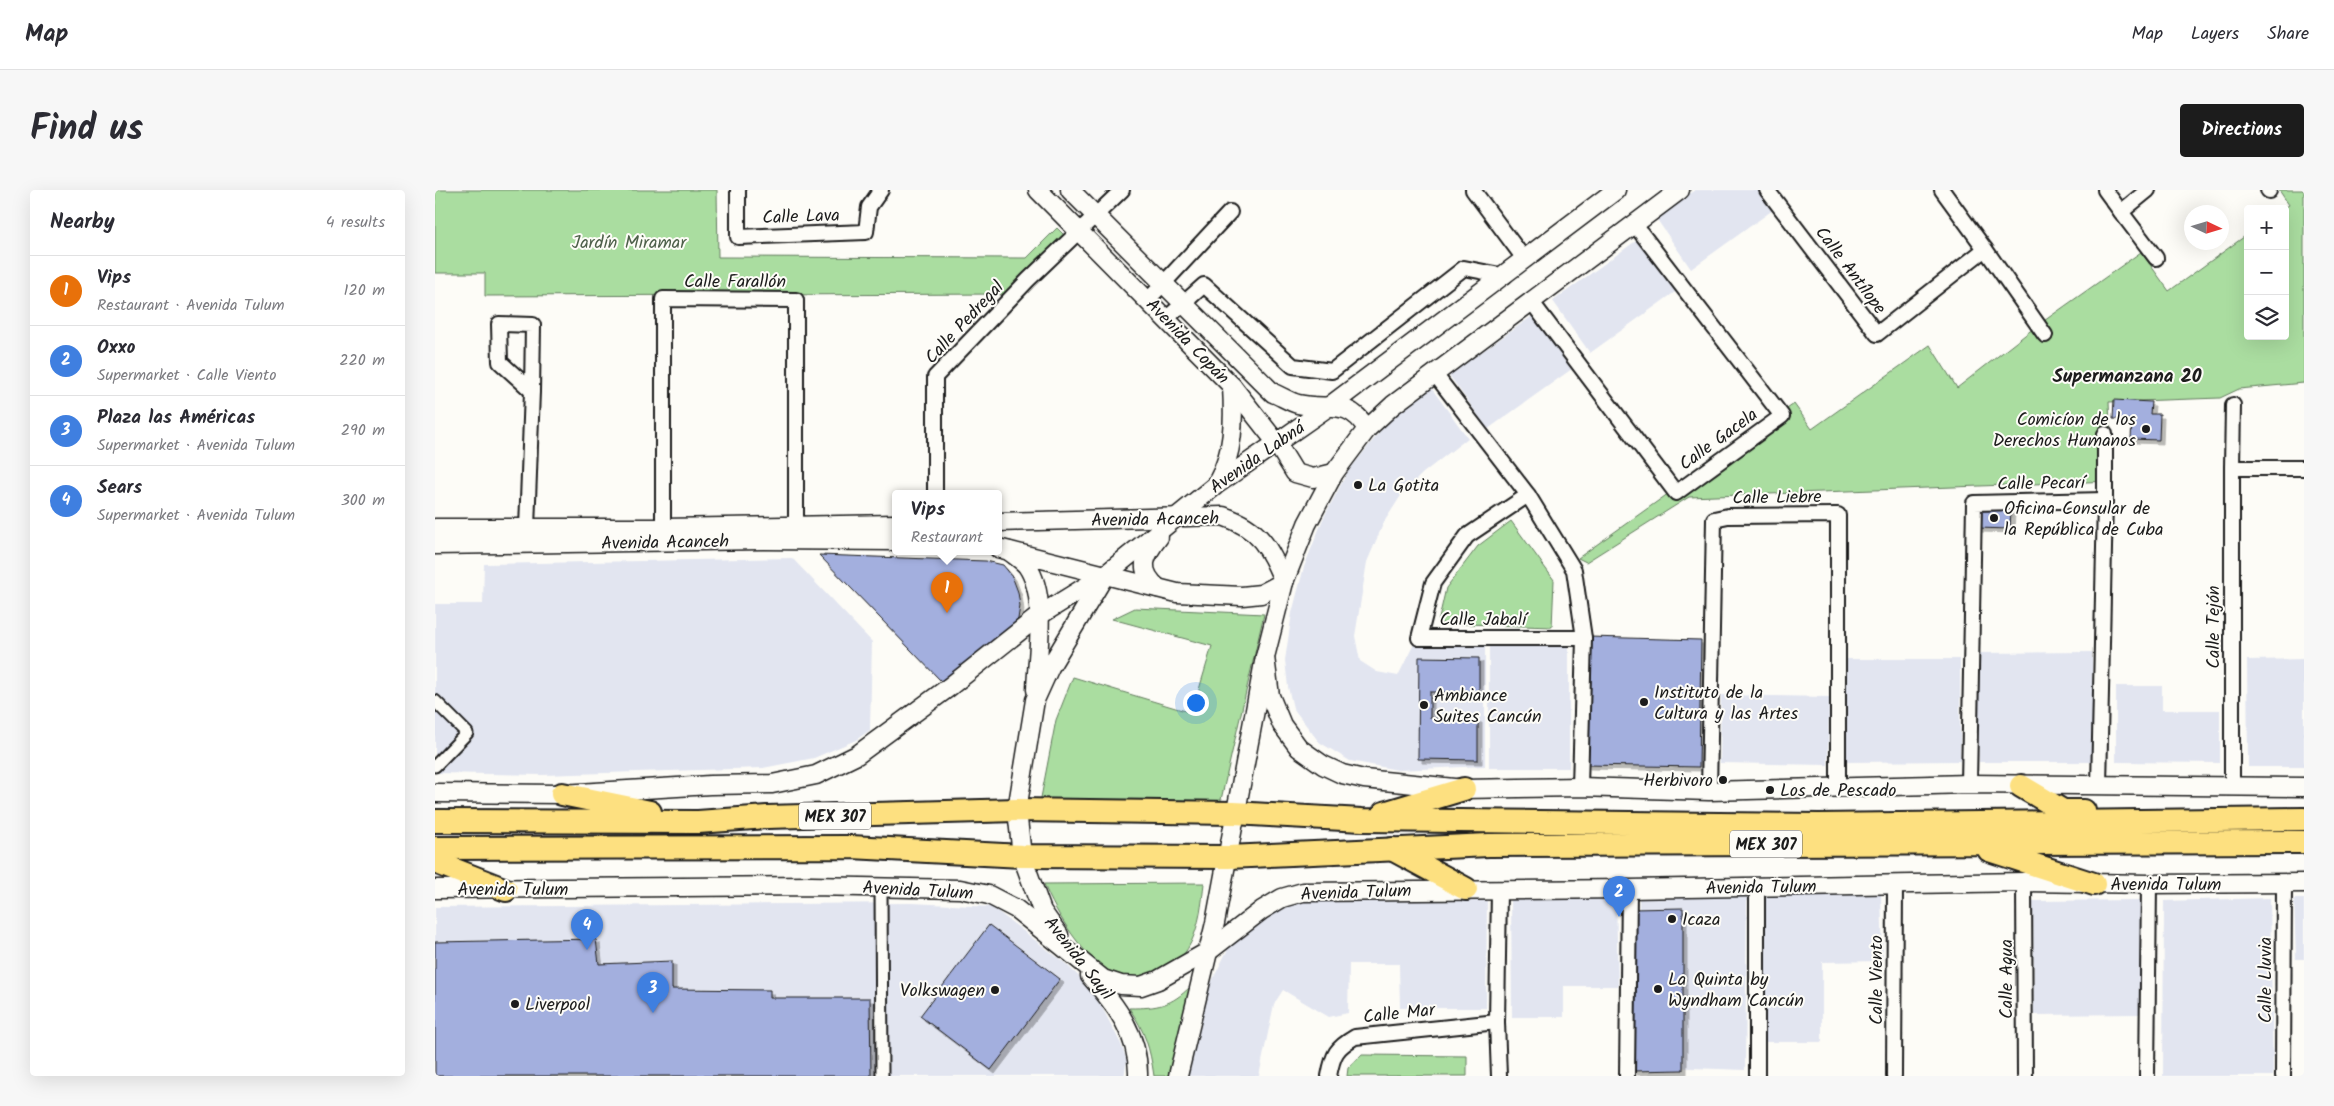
<!DOCTYPE html>
<html lang="en">
<head>
<meta charset="utf-8">
<style>
	:root { --surface:#fff; --page:#f7f7f7; --text:#2b2b33; --muted:#7c7c81; --line:#e1e1e2; --accent:#1c1c1c }
	body { margin:0; font-family:Kalam,sans-serif; background:var(--page); color:var(--text) }
	.controls { position:absolute; right:15px; top:15px; display:grid; overflow:hidden; border-radius:5px; box-shadow:0 5px 20px #0002 }
	.controls button { width:45px; height:45px; display:grid; place-items:center; padding:0; border:0; border-bottom:1px solid var(--line); background:var(--surface); color:var(--text); font:25px sans-serif }
	.compass { position:absolute; left:1749px; top:15px; width:45px; height:45px; border-radius:50%; background:var(--surface); box-shadow:0 5px 20px #0002; rotate:94deg }
	.you { position:absolute; left:760px; top:512px; width:18px; height:18px; margin:-12px; border:4px solid #fff; border-radius:50%; background:#1a73e8; box-shadow:0 0 0 8px #1a73e833 }
	.badge { display:grid; place-items:center; width:32px; height:32px; border-radius:50%; background:var(--accent); color:#fff; font-size:16px; font-weight:700 }
	.pin { position:absolute; translate:-50% -41px; filter:drop-shadow(0 1px 2px #0008) }
	.pin::after { content:''; position:absolute; top:26px; width:18px; height:15px; background:inherit; clip-path:polygon(0 0,100% 0,50% 100%) }
	.popup { position:absolute; left:457px; top:300px; width:110px; height:65px; box-sizing:border-box; display:grid; place-content:center; border-radius:5px; background:var(--surface); filter:drop-shadow(0 1px 4px #0005); font-size:16px; white-space:nowrap; color:var(--muted) }
	.popup b { font-size:19px; color:var(--text) }
	.popup::after { content:''; position:absolute; left:50%; top:100%; margin-left:-10px; border:10px solid transparent; border-top-color:var(--surface) }
	.list { margin:0; padding:0; list-style:none }
	h2 { display:flex; justify-content:space-between; align-items:center; height:65px; margin:0; padding:0 20px; font-size:21px }
	h2 small { font-size:16px; font-weight:400; color:var(--muted) }
	.list li { display:grid; grid-template-columns:32px 1fr auto; gap:15px; align-items:center; box-sizing:border-box; height:70px; padding:0 20px; border-top:1px solid var(--line) }
	.list b { display:block; font-size:19px; white-space:nowrap }
	.list p { margin:0; font-size:16px; white-space:nowrap; color:var(--muted) }
	.list em { font-size:16px; font-style:normal; color:var(--muted) }
	.icon { flex:none; width:28px; height:28px; fill:none; stroke:currentColor; stroke-width:2; stroke-linecap:round; stroke-linejoin:round }
	.map { position:relative; flex:none; width:1869px; height:886px; overflow:hidden; border-radius:5px }
	header { display:flex; align-items:center; gap:30px; box-sizing:border-box; height:70px; padding:0 25px; background:var(--surface); border-bottom:1px solid var(--line) }
	header strong { font-size:24px }
	nav { display:flex; gap:28px; margin-inline-start:auto; font-size:18px }
	.intro { display:flex; align-items:center; justify-content:space-between; box-sizing:border-box; height:120px; padding:0 30px }
	h1 { margin:0; font-size:35px }
	.button { padding:12px 22px; border-radius:5px; background:var(--accent); color:#fff; font-size:18px; font-weight:700 }
	main { display:flex; gap:30px; padding:0 30px }
	aside { flex:1; background:var(--surface); border-radius:5px; box-shadow:0 5px 20px #0002 }
	.map>svg:first-child { display:block }
	.built { fill:#e2e5f0 }
	.green { fill:#aadda0; stroke:#637c5e }
	.building { fill:#a3afde; stroke:#1c1c1c; filter:url(#shadow) }
	.lines { fill:none; stroke-linecap:round; stroke-linejoin:round }
	.pedestrian-casing { stroke:#1c1c1c; stroke-width:15 }
	.minor-casing { stroke:#1c1c1c; stroke-width:18 }
	.tertiary-casing { stroke:#1c1c1c; stroke-width:21 }
	.primary-casing { stroke:#1c1c1c; stroke-width:26 }
	.pedestrian { stroke:#fdfcf7; stroke-width:11 }
	.minor { stroke:#fdfcf7; stroke-width:14 }
	.tertiary { stroke:#fdfcf7; stroke-width:18 }
	.primary { stroke:#fde080; stroke-width:22 }
	.poi-dot { fill:#1c1c1c; stroke:#fdfcf7; stroke-width:2 }
	.labels { text-anchor:middle; stroke-width:4; stroke-linejoin:round; paint-order:stroke }
	.shield { fill:#fdfcf7; stroke:#605f5e; stroke-width:1 }
	.shield-label { font-size:16px; font-weight:bold; fill:#1c1c1c }
	.street-label { font-size:18px; fill:#1c1c1c; stroke:#fdfcf7 }
	.park-label { font-size:18px; fill:#4e604a; stroke:#fdfcf7 }
	.poi-label { font-size:18px; fill:#1c1c1c; stroke:#fdfcf7; text-anchor:start }
	.neighbourhood-label { font-size:19px; font-weight:bold; fill:#1c1c1c; stroke:#fdfcf7 }
</style>
</head>
<body>
<header>
<strong>Map</strong>
<nav><a>Map</a><a>Layers</a><a>Share</a></nav>
</header>
<div class="intro"><h1>Find us</h1><a class="button">Directions</a></div>
<main>
<aside>
<h2>Nearby<small>4 results</small></h2>
<ul class="list">
<li><span class="badge" style="background:#e8710a">1</span><div><b>Vips</b><p>Restaurant · Avenida Tulum</p></div><em>120 m</em></li>
<li><span class="badge" style="background:#3f7fe0">2</span><div><b>Oxxo</b><p>Supermarket · Calle Viento</p></div><em>220 m</em></li>
<li><span class="badge" style="background:#3f7fe0">3</span><div><b>Plaza las Américas</b><p>Supermarket · Avenida Tulum</p></div><em>290 m</em></li>
<li><span class="badge" style="background:#3f7fe0">4</span><div><b>Sears</b><p>Supermarket · Avenida Tulum</p></div><em>300 m</em></li>
</ul>
</aside>
<div class="map">
<svg width="1869" height="886" viewBox="0 0 1869 886">
	<defs>
		<filter id="shadow"><feDropShadow dx="4" dy="4" stdDeviation="0" flood-color="#0004"/></filter>
	</defs>
	<rect width="100%" height="100%" fill="#fdfcf7"/>
	<filter id="ink" filterUnits="userSpaceOnUse"><feTurbulence type="fractalNoise" baseFrequency=".02" numOctaves="2"/><feDisplacementMap in="SourceGraphic" scale="10" xChannelSelector="R" yChannelSelector="G"/><feConvolveMatrix kernelMatrix="1 2 1 2 8 2 1 2 1" color-interpolation-filters="sRGB"/></filter>
	<g filter="url(#ink)">
		<g class="built">
			<path d="M1260,0H1340L1349,12L1256,79L1221,28Z"/>
			<path d="M1209,45L1247,97L1155,163L1118,111Z"/>
			<path d="M1103,122L1141,176L1053,239L1014,185Z"/>
			<path d="M994,195L1033,248L988,283L967,304L949,332L932,372L920,446L925,471L942,482L963,486L980,452L1050,454V576L963,580L915,571L884,552L858,518L853,497L850,470L857,423L869,377L888,329L912,283L959,224Z"/>
			<path d="M357,368L437,452L435,540L421,550L379,568L328,578L107,585L0,583V414H48L49,374Z"/>
			<rect x="1054" y="453" width="80" height="125"/>
			<path d="M1657,462V572H1544V463Z"/>
			<path d="M1412,469H1525V571L1412,572Z"/>
			<path d="M1869,469V577H1813L1812,470Z"/>
			<path d="M1681,496H1727V520H1785V573L1681,572Z"/>
			<path d="M1286,505L1394,507L1393,575L1285,573Z"/>
			<path d="M1312,703L1310,880L1205,876L1204,704Z"/>
			<path d="M1328,703H1446L1448,771L1387,772V852H1329Z"/>
			<path d="M1052,704L1051,818H965L964,774H914L913,823L894,827L848,800L839,814L824,886H749L775,795L794,757L848,715L871,705Z"/>
			<path d="M1076,704H1181L1183,796H1129V827H1077Z"/>
			<path d="M1835,708L1838,886H1728L1729,711Z"/>
			<path d="M1859,709H1869V769H1861Z"/>
			<path d="M1705,710L1706,824L1599,825L1598,711Z"/>
			<path d="M476,713L557,717L631,774L658,800L686,854L692,871L689,886H0V717Z"/>
		</g>
		<g class="green">
			<path d="M0,0H282L283,67L592,68L622,38L631,47L575,104L50,106V83H0Z"/>
			<path d="M1844,0H1869V193L1804,199L1785,208L1674,212L1677,291L1254,307L1151,372L1143,368L1359,214L1377,239L1495,155L1522,198L1599,138L1706,62L1734,101L1813,44V146H1850V19H1848L1854,15Z"/>
			<path d="M1076,331L1119,390L1117,437L1003,433L1011,398L1043,356Z"/>
			<path d="M700,418L829,424L785,614L605,613L621,530L638,487L757,523L777,456L677,429Z"/>
			<path d="M769,693C765,735 758,778 710,787C701,788 691,791 683,787C653,775 620,723 609,694Z"/>
			<path d="M756,796L739,886H719C715,858 710,841 694,818C723,818 736,816 756,796Z"/>
			<path d="M927,865L1032,866V886H912L913,878Z"/>
		</g>
		<g class="building">
			<path d="M1679,210L1716,212L1715,224H1725L1724,250L1696,249L1697,230L1678,229Z"/>
			<path d="M1542,318L1576,319L1575,339L1542,338Z"/>
			<path d="M384,365L551,371L568,375L577,386L583,402L585,416L583,429L566,448L506,491Z"/>
			<path d="M1154,447L1266,450L1264,577L1151,575Z"/>
			<path d="M984,467L1044,468V502H995V528L1043,529V570L983,569Z"/>
			<path d="M1248,718V880L1198,881L1197,719Z"/>
			<path d="M554,735L625,789L556,880L485,826Z"/>
			<path d="M161,749L164,774L237,771V799L335,800V808H435L436,886H0V752Z"/>
		</g>
		<g class="lines">
			<defs>
				<g id="pedestrian">
					<path d="M0,511L32,543L0,576"/>
					<path d="M446,697L447,886"/>
				</g>
				<g id="minor">
					<path d="M303,0V47L431,42L434,17L446,0"/>
					<path d="M1038,0L1090,70"/>
					<path d="M1332,0L1442,144L1550,59L1507,0"/>
					<path d="M1670,0L1686,22L1713,0"/>
					<path d="M1833,0L1834,1"/>
					<path d="M1686,22L1721,68"/>
					<path d="M1550,59L1610,145"/>
					<path d="M713,110L795,22"/>
					<path d="M1096,111L1241,303L1347,226L1200,35"/>
					<path d="M732,128L769,95L858,176L897,181L1029,78L1070,86"/>
					<path d="M64,134L98,135L97,201L65,172Z"/>
					<path d="M999,183L1093,305L1139,380L1149,448L1145,597"/>
					<path d="M1797,278L1798,215"/>
					<path d="M500,304V187L593,90L687,0"/>
					<path d="M1093,305L1032,346L998,393L984,448H1149"/>
					<path d="M1670,310V244"/>
					<path d="M92,338L97,201"/>
					<path d="M228,338V109L361,110V344"/>
					<path d="M1534,594L1539,313L1670,310L1664,596"/>
					<path d="M1797,596V278H1869"/>
					<path d="M1274,601L1279,329L1293,326L1403,325V598"/>
					<path d="M1589,692L1590,886"/>
					<path d="M1322,696V886"/>
					<path d="M894,886C898,864 901,858 920,847L1062,832"/>
					<path d="M1064,886L1062,832L1064,700"/>
					<path d="M1192,886L1194,699"/>
					<path d="M1459,886L1460,695"/>
					<path d="M1712,886L1714,694"/>
					<path d="M1848,886L1849,693"/>
				</g>
				<g id="tertiary">
					<path d="M603,0L797,196L841,252L860,283L878,288L899,283"/>
					<path d="M635,0L838,203C846,206 855,212 863,214C892,221 913,207 932,239"/>
					<path d="M782,293C799,263 799,230 797,196"/>
					<path d="M563,332L788,326C826,339 834,358 849,392"/>
					<path d="M0,338H228L461,334"/>
					<path d="M0,355L328,350L461,351"/>
					<path d="M563,358L742,403L807,406L826,404L849,392"/>
					<path d="M574,361C580,366 587,370 592,376C613,406 602,465 601,500"/>
					<path d="M723,398C702,380 709,366 724,347"/>
					<path d="M830,467L835,506L847,535L864,558L888,575L907,584L929,589L1029,599L1145,597L1274,601L1534,594L1869,597"/>
					<path d="M0,603L127,604L275,595L337,594L381,585L422,565L513,498L605,425L668,386"/>
					<path d="M0,699L376,696L525,699L554,705L581,719L668,789L686,795L706,796L723,790L774,761L827,720L847,708L868,702L1194,699L1589,692L1714,694L1869,693"/>
					<path d="M624,745L607,721L587,666L582,620L600,510L615,477L670,385L781,295L896,215L1181,0"/>
					<path d="M655,786C681,815 704,845 703,886"/>
					<path d="M743,886L780,733L830,467L849,392L872,334L899,283L932,239L958,215L1245,0"/>
				</g>
				<g id="primary">
					<path d="M1586,596L1628,621H1649"/>
					<path d="M127,604L215,622"/>
					<path d="M949,623L1029,599"/>
					<path d="M0,631L263,632L332,627L582,620L799,623L927,630L1384,635L1869,629"/>
					<path d="M0,658L416,657L587,666L793,667L1054,655L1869,652"/>
					<path d="M957,659L1031,699"/>
					<path d="M1554,660L1659,694"/>
					<path d="M0,672L71,700"/>
				</g>
			</defs>
			<use href="#pedestrian" class="pedestrian-casing"/>
			<use href="#minor" class="minor-casing"/>
			<use href="#tertiary" class="tertiary-casing"/>
			<use href="#primary" class="primary-casing"/>
			<use href="#pedestrian" class="pedestrian"/>
			<use href="#minor" class="minor"/>
			<use href="#tertiary" class="tertiary"/>
			<use href="#primary" class="primary"/>
		</g>
	</g>
	<g class="poi-dot">
		<circle cx="1711" cy="239" r="5"/>
		<circle cx="923" cy="295" r="5"/>
		<circle cx="1559" cy="328" r="5"/>
		<circle cx="1209" cy="512" r="5"/>
		<circle cx="989" cy="515" r="5"/>
		<circle cx="1288" cy="590" r="5"/>
		<circle cx="1335" cy="600" r="5"/>
		<circle cx="1237" cy="729" r="5"/>
		<circle cx="1223" cy="799" r="5"/>
		<circle cx="560" cy="800" r="5"/>
		<circle cx="80" cy="814" r="5"/>
	</g>
	<g class="labels">
		<g class="shield">
			<rect x="364" y="612.5" width="72" height="27" rx="4"/>
			<rect x="1295" y="640.5" width="72" height="27" rx="4"/>
		</g>
		<g class="shield-label">
			<text x="400" y="632">MEX 307</text>
			<text x="1331" y="660">MEX 307</text>
		</g>
		<g class="street-label">
			<text transform="translate(366 26) rotate(-2)" y="6">Calle Lava</text>
			<text transform="translate(1416 80) rotate(53)" y="6">Calle Antílope</text>
			<text x="300" y="97">Calle Farallón</text>
			<text transform="translate(529 132) rotate(-47)" y="6">Calle Pedregal</text>
			<text transform="translate(753 151) rotate(46)" y="6">Avenida Copán</text>
			<text transform="translate(1283 249) rotate(-36)" y="6">Calle Gacela</text>
			<text transform="translate(822 267) rotate(-35)" y="6">Avenida Labná</text>
			<text transform="translate(1606 293) rotate(-1)" y="6">Calle Pecarí</text>
			<text transform="translate(1342 307) rotate(-1)" y="6">Calle Liebre</text>
			<text transform="translate(720 329) rotate(-1)" y="6">Avenida Acanceh</text>
			<text transform="translate(230 352) rotate(-1)" y="6">Avenida Acanceh</text>
			<text x="1048" y="435">Calle Jabalí</text>
			<text transform="translate(1778 437) rotate(-90)" y="6">Calle Tejón</text>
			<text x="1731" y="700">Avenida Tulum</text>
			<text transform="translate(1326 697) rotate(-1)" y="6">Avenida Tulum</text>
			<text x="78" y="705">Avenida Tulum</text>
			<text transform="translate(483 700) rotate(3)" y="6">Avenida Tulum</text>
			<text transform="translate(921 702) rotate(-2)" y="6">Avenida Tulum</text>
			<text transform="translate(644 768) rotate(52)" y="6">Avenida Sayil</text>
			<text transform="translate(1571 789) rotate(-90)" y="6">Calle Agua</text>
			<text transform="translate(1441 790) rotate(-90)" y="6">Calle Viento</text>
			<text transform="translate(1830 790) rotate(-90)" y="6">Calle Lluvia</text>
			<text transform="translate(964 823) rotate(-6)" y="6">Calle Mar</text>
		</g>
		<g class="park-label">
			<text x="194" y="58">Jardín Miramar</text>
		</g>
		<g class="poi-label">
			<text x="1701" y="235" text-anchor="end">Comicíon de los<tspan x="1701" dy="21">Derechos Humanos</tspan></text>
			<text x="933" y="301">La Gotita</text>
			<text x="1569" y="324">Oficina Consular de<tspan x="1569" dy="21">la República de Cuba</tspan></text>
			<text x="1219" y="508">Instituto de la<tspan x="1219" dy="21">Cultura y las Artes</tspan></text>
			<text x="999" y="511">Ambiance<tspan x="999" dy="21">Suites Cancún</tspan></text>
			<text x="1278" y="596" text-anchor="end">Herbivoro</text>
			<text x="1345" y="606">Los de Pescado</text>
			<text x="1247" y="735">Icaza</text>
			<text x="1233" y="795">La Quinta by<tspan x="1233" dy="21">Wyndham Cancún</tspan></text>
			<text x="550" y="806" text-anchor="end">Volkswagen</text>
			<text x="90" y="820">Liverpool</text>
		</g>
		<g class="neighbourhood-label">
			<text x="1692" y="192">Supermanzana 20</text>
		</g>
	</g>
</svg>
<div class="controls">
<button>+</button>
<button>−</button>
<button><svg class="icon" aria-label="layers" viewBox="0 0 24 24"><path d="M12 4l9 5-9 5-9-5zM3 14l9 5 9-5"/></svg></button>
</div>
<svg class="compass" viewBox="-18 -18 36 36"><path d="M0-13l5 13h-10z" fill="#e53935"/><path d="M0 13l5-13h-10z" fill="#7c7c81"/></svg>
<div class="you"></div>
<div class="pin badge" style="left:512px;top:423px;background:#e8710a">1</div>
<div class="popup"><b>Vips</b>Restaurant</div>
<div class="pin badge" style="left:1184px;top:727px;background:#3f7fe0">2</div>
<div class="pin badge" style="left:218px;top:823px;background:#3f7fe0">3</div>
<div class="pin badge" style="left:152px;top:760px;background:#3f7fe0">4</div>
</div>
</main>
</body>
</html>
